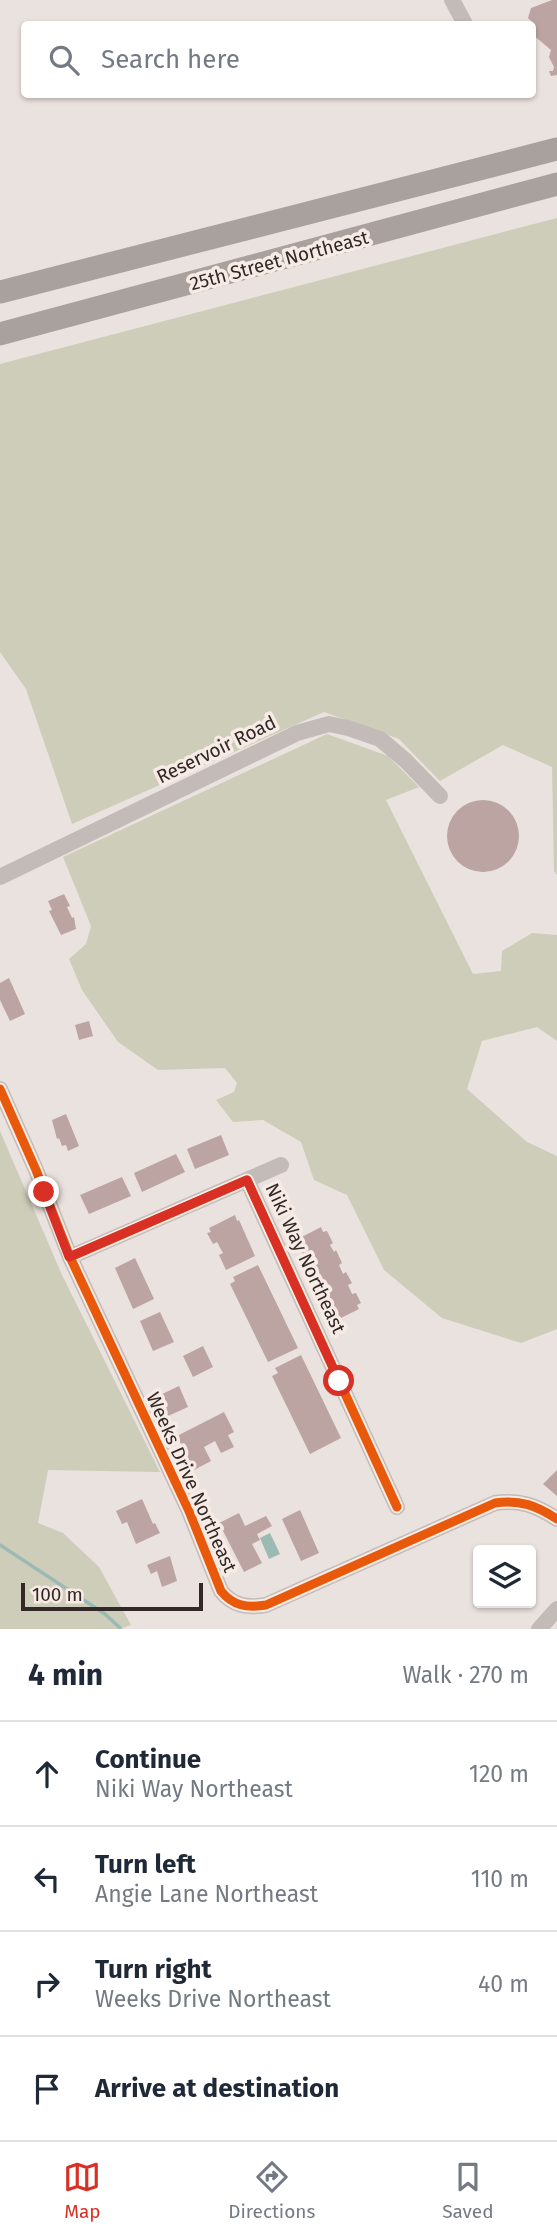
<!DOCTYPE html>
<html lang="en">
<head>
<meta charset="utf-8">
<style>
	:root { --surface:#fff; --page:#f2f2f3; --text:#1f2937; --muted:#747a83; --line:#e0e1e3; --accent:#d93025 }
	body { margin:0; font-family:"Fira Sans",sans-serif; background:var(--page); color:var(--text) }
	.controls { position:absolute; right:21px; bottom:21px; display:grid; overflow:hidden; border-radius:7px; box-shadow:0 2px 5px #0004 }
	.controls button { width:63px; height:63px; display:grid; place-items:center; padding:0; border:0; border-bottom:2px solid var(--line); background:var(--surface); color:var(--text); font:35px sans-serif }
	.scale { position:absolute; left:21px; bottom:18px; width:182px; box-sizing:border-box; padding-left:7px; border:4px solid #322827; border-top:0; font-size:19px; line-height:24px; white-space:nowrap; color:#322827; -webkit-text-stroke:5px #f7ebe5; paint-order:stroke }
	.stop { position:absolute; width:21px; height:21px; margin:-16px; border:5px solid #d93025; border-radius:50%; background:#fff }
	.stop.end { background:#d93025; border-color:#fff; box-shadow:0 2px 7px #0008 }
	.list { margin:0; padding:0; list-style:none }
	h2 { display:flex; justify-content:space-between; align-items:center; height:91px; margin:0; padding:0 28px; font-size:30px }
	h2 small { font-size:23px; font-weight:400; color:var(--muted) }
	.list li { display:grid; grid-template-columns:46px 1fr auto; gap:21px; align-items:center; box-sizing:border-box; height:105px; padding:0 28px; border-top:2px solid var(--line) }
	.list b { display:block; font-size:26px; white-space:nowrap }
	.list p { margin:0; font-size:23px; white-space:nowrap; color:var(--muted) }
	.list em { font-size:23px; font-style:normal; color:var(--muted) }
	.icon { flex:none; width:38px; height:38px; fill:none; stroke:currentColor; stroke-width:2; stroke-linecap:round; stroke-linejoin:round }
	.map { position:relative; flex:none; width:557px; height:1629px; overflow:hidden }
	.search { position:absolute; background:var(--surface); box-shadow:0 2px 5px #0004; left:21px; right:21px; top:21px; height:77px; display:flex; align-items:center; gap:18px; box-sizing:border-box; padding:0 24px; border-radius:7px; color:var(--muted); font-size:26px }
	.sheet { height:511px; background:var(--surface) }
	nav { display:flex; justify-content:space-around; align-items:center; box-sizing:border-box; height:98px; border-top:2px solid var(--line); background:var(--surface); font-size:19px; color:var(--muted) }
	nav a { display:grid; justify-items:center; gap:4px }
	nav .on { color:var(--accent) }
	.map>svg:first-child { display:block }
	.green { fill:#cecdb9 }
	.water { fill:#9cbab4 }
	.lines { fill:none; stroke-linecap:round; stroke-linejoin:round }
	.stream { stroke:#9cbab4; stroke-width:3.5 }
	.building { fill:#bca4a2 }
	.minor { stroke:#c2bbb8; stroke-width:16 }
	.highway { stroke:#a9a19d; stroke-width:23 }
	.cycleway-casing { stroke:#f7ebe5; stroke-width:13 }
	.cycleway { stroke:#e8590c; stroke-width:9 }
	.route { stroke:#d93025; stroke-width:9 }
	.labels { text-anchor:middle; stroke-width:7; stroke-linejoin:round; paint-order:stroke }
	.street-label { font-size:19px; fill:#322827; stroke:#f7ebe5 }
</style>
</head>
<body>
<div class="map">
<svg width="557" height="1629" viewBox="0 0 557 1629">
	<rect width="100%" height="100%" fill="#eae2de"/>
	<g class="green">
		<path d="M557,218V875L554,871L552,767L503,745L440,781L399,739L324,712L72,824L26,689L0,652V364Z"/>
		<path d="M327,734L388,756L419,787L386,800L473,974L501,971L502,951L532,933L557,935V1041L537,1027L482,1041L467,1089L527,1142L557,1156V1329L521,1343L442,1318L384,1270L347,1195L314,1180L301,1142L263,1120L233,1122L216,1100L234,1092L237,1083L225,1068L158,1070L118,1042L82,990L69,959L86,944L91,926L63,857Z"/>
		<path d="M0,1131L62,1275L160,1472L48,1470L38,1523L63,1533L99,1567L131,1625L121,1629H0Z"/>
	</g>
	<path class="water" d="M270,1533L280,1554L269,1559L260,1538Z"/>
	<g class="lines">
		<path class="stream" d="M0,1545L105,1614L120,1628"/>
	</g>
	<g class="building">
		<path d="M552,0H557V75L551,76L549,71H553L554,67L549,57L551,50L532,34V27L536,26L528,18L531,8Z"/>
		<circle cx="483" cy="836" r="36"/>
		<path d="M64,894L70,906L67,907L72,918L74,917L76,929L61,935L49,911L52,910L48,901Z"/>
		<path d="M9,978L25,1014L10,1021L0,1000V983Z"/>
		<path d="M89,1021L93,1036L79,1040L75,1025Z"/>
		<path d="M66,1114L79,1146L68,1151L66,1145L62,1146L59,1138L57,1139L52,1120Z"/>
		<path d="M221,1135L229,1155L195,1169L187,1149Z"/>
		<path d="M176,1154L185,1172L142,1192L134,1173Z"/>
		<path d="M122,1177L131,1196L89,1214L80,1195Z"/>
		<path d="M235,1215L237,1221L239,1220L255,1256L226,1270L219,1255L223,1253L217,1242L213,1244L207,1233L211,1232L209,1228Z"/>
		<path d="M321,1227L323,1232L327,1231L333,1243L330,1245L334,1252L336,1250L342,1263L339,1265L343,1274L346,1272L352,1283L348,1285L352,1294L356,1293L361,1303L357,1305L359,1309L335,1321L296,1240Z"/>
		<path d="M135,1258L154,1299L133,1309L115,1268Z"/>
		<path d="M258,1265L298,1348L268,1362L230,1284L235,1281L233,1277Z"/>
		<path d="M160,1312L174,1342L153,1351L140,1321Z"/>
		<path d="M203,1346L213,1367L193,1377L183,1356Z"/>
		<path d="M301,1355L341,1438L310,1454L272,1376L278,1373L275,1368Z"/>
		<path d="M179,1386L188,1407L168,1416L158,1396Z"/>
		<path d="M224,1412L234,1432L228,1435L234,1447L221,1453L215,1441L204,1447L211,1461L194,1470L177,1436Z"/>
		<path d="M557,1470V1496L543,1484Z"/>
		<path d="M142,1499L153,1524L155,1523L160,1533L136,1544L127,1522L122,1524L116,1511Z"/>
		<path d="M300,1510L319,1553L301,1561L282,1519Z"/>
		<path d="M239,1513L245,1526L266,1516L272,1526L257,1534L260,1540L252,1544L262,1563L244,1572L219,1523Z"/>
		<path d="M170,1556L177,1581L162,1587L157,1571L151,1574L147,1565Z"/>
	</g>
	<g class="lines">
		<g class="minor">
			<path d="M452,0L465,24"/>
			<path d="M0,877L297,733L329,724L348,728L380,739L405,760L440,796"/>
			<path d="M0,1089L36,1170L70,1257L189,1511L221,1591C233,1606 247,1608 266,1605L495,1503C520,1499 537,1506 557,1519"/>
			<path d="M247,1180L397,1507"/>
			<path d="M70,1257L281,1165"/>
			<path d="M539,1629L557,1609"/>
		</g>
		<g class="highway">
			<path d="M0,292L557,149"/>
			<path d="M0,334L557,184"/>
		</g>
		<defs>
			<g id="cycleway">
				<path d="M0,1089L36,1170L70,1257L189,1511L221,1591C233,1606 247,1608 266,1605L495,1503C520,1499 537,1506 557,1519"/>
				<path d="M70,1257L247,1180L397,1507"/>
			</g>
		</defs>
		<use href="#cycleway" class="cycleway-casing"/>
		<use href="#cycleway" class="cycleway"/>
	</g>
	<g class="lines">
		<path class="route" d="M44,1192L69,1257L247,1180L339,1381"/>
	</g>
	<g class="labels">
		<g class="street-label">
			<text transform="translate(279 260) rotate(-15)" y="7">25th Street Northeast</text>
			<text transform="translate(216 749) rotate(-26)" y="7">Reservoir Road</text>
			<text transform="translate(306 1258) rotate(65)" y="7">Niki Way Northeast</text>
			<text transform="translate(192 1482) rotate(66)" y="7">Weeks Drive Northeast</text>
		</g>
	</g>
</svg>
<div class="controls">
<button><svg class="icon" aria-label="layers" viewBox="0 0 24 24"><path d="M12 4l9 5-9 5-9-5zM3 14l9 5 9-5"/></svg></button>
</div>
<div class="scale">100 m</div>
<div class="stop" style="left:339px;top:1381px"></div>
<div class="stop end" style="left:44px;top:1192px"></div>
<div class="search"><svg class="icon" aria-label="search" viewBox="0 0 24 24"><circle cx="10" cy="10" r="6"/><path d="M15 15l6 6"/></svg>Search here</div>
</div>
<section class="sheet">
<h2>4 min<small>Walk · 270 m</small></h2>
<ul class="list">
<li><svg class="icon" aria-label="ahead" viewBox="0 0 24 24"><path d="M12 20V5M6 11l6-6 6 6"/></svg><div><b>Continue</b><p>Niki Way Northeast</p></div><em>120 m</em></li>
<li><svg class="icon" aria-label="left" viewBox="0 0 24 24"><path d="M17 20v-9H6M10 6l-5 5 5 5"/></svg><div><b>Turn left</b><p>Angie Lane Northeast</p></div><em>110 m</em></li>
<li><svg class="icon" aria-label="right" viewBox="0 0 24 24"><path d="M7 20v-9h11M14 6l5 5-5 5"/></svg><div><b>Turn right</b><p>Weeks Drive Northeast</p></div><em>40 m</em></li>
<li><svg class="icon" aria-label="arrive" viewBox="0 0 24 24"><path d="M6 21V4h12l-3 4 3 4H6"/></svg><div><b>Arrive at destination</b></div></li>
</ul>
</section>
<nav>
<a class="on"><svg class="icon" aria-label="map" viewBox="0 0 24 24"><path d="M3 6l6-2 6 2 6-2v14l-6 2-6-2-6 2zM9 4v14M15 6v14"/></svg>Map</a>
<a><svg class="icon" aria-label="directions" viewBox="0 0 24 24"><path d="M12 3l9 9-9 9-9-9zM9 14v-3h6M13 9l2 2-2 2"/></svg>Directions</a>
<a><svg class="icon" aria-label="saved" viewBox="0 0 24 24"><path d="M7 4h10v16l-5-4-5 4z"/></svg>Saved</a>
</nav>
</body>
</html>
